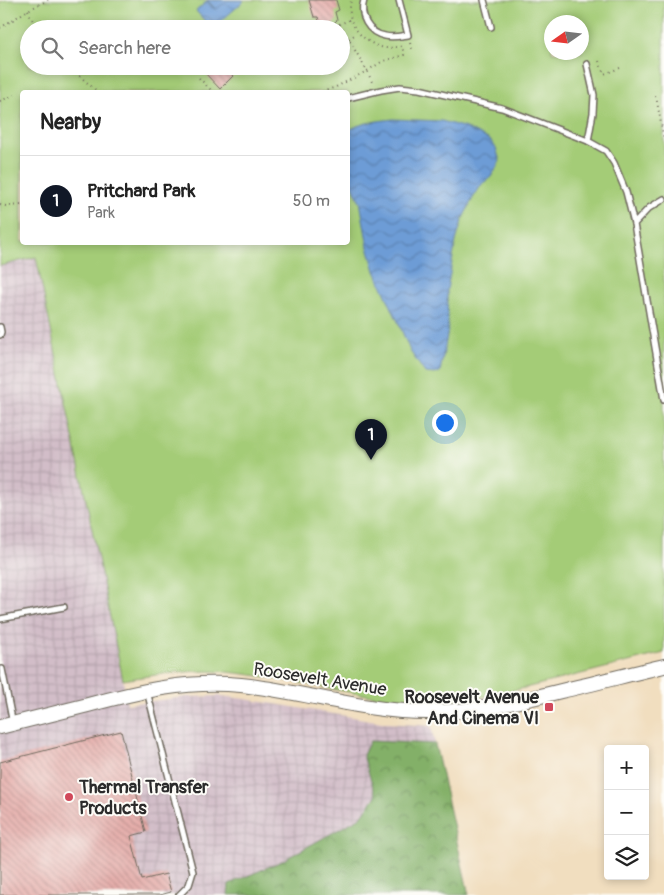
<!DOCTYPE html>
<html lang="en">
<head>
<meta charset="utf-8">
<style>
	:root { --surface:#fff; --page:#f6f6f6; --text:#222; --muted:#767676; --line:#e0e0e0; --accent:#111827 }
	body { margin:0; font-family:Pangolin,sans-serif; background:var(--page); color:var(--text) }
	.controls { position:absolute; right:15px; bottom:15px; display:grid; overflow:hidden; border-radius:5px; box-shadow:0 2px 8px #0003 }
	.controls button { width:45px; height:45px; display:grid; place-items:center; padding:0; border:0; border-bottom:1px solid var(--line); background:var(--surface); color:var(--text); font:25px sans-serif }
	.compass { position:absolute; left:544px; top:15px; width:45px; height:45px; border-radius:50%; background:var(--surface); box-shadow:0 2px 8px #0003; rotate:256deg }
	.you { position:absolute; left:444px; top:422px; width:18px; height:18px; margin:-12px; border:4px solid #fff; border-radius:50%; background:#1a73e8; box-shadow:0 0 0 8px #1a73e833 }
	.badge { display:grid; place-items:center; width:32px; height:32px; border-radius:50%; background:var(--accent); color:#fff; font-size:16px; font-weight:700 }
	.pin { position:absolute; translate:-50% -41px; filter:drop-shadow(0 1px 2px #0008) }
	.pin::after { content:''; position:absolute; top:26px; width:18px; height:15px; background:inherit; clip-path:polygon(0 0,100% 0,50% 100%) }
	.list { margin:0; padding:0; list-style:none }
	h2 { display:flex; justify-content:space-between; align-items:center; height:65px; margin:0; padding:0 20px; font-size:21px }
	h2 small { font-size:16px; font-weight:400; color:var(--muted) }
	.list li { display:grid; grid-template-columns:32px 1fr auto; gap:15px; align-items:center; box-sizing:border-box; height:90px; padding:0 20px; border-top:1px solid var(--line) }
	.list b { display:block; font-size:19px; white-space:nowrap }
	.list p { margin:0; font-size:16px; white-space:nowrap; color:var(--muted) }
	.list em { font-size:16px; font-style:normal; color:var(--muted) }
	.icon { flex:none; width:28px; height:28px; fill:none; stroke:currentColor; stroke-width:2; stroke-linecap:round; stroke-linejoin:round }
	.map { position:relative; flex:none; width:664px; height:895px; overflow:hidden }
	.search { position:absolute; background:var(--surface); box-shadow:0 2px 8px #0003; left:20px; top:20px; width:330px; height:55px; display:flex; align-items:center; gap:12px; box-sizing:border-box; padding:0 18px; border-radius:28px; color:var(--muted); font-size:19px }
	.panel { position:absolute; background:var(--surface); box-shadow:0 2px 8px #0003; left:20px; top:90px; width:330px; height:155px; border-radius:5px }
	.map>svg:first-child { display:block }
	.industrial { fill:url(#industrial-grid) }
	.forest { fill:url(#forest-crowns); stroke:#576e4a }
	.green { fill:#a4cc77; stroke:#687c51; fill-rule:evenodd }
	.water { fill:url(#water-waves); stroke:#4c6480 }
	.building { fill:url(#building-back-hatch) }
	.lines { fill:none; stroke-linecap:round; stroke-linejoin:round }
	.lane-casing { stroke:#706a5f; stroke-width:8 }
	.secondary-casing { stroke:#706a5f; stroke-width:16 }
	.path { stroke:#706a5f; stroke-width:2; stroke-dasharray:1 4; stroke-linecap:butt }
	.lane { stroke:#fff; stroke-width:5 }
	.secondary { stroke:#fff; stroke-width:14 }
	.poi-dot { fill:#d1495b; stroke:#fdfcf7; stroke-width:2 }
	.labels { text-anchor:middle; stroke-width:4; stroke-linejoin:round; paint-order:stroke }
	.street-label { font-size:18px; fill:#2b2b2b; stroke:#fdfcf7 }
	.poi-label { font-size:18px; font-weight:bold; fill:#2b2b2b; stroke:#fdfcf7; text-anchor:end }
</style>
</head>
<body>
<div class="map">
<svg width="664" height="895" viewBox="0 0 664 895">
	<defs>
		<pattern id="industrial-grid" width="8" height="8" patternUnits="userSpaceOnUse" patternTransform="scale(1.25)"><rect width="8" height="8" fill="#d2bdc8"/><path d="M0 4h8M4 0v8" fill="none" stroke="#b4a3ac"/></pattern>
		<pattern id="forest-crowns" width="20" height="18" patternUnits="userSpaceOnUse" patternTransform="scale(1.25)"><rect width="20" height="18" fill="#83b068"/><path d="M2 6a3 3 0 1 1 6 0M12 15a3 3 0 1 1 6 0" fill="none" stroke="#6b8f56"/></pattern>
		<pattern id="water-waves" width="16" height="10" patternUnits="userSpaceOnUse" patternTransform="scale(1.25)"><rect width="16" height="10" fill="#6d9cd6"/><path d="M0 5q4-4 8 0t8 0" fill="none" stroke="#5a7fae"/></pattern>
		<pattern id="building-back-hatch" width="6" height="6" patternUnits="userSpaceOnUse" patternTransform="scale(1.25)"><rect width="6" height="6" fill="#e3a7a4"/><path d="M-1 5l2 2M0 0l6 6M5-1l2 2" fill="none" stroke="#b88886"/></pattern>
	</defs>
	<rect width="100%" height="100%" fill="#fdfcf7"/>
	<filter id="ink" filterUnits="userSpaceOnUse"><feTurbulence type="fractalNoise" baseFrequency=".02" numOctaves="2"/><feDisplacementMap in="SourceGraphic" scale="10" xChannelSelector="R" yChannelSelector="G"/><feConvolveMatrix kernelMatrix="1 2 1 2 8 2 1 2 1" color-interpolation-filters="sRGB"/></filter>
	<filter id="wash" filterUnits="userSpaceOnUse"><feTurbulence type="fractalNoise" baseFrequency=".0096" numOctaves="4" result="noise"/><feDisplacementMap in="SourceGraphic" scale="20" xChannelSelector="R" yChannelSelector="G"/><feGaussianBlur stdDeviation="1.12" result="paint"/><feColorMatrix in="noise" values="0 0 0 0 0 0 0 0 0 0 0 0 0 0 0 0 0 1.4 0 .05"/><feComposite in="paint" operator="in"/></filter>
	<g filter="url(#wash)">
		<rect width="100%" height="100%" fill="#f1debf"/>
		<path class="industrial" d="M36,257L123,680L127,704L187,697L221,696L245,699L388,723L431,726L469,895H0V266Z"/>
		<path class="forest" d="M370,741L435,744L469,895H228L229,884L280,862L361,817L376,796L363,755Z"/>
		<path class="green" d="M7,0H664V653C628,662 593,671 557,680C516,690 474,702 431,701C365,700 301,680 236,673C198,668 160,674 123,680L36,257L0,266V2ZM552,22H582V52H552ZM29,29H341V66H29ZM22,92H348V242H22Z"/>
		<g class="water">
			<path d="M207,0H243L244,1L212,29L196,11L207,1L218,12Z"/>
			<path d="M393,119L442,121L466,128L490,140L496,148L500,161L491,177L482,184L473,198L463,218L456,241L447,290L448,331L440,372L435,374L425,373L410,351L399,324L375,271L368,247L360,202L348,175V131C360,122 378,121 393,119Z"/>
		</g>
		<g id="blocks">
			<g class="building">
				<path d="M309,0H336L339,10L335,12L337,20L330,27L320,25L318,17H314Z"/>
				<path d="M210,66H223L233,76L220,89L204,72Z"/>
				<path d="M121,731L146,832L131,836L142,880L166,874L171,892L160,895H0V762Z"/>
			</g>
		</g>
	</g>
	<g filter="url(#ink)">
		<use href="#blocks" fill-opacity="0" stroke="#706a5f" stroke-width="1"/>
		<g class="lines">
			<defs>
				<g id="lane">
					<path d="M364,0C359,16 368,33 385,36C392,38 401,36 408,35L399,0"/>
					<path d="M484,0L491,27"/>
					<path d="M587,64L594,95L593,113L588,141"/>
					<path d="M348,98L381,90L400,87L419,89L502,108L588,141L606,151L614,163L626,192L634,224"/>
					<path d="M664,199L649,208L634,224L664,400"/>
					<path d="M0,327L1,332L0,335"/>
					<path d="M0,619L64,607"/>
					<path d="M2,669L13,724"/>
					<path d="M147,691L193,872L189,885L179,895"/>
				</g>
				<path id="secondary" d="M0,727C29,720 59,712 88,705C140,691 186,680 241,685C303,691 364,712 427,712C473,713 517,702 561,691C596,683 630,674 664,666"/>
			</defs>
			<use href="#lane" class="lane-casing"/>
			<use href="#secondary" class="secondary-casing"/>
			<g class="path">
				<path d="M28,10L33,21L37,29"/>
				<path d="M334,23L340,24L351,19"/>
				<path d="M340,24L367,71L373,84"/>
				<path d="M0,28L28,10L48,0"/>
				<path d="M349,39L357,33"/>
				<path d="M410,43L413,52"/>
				<path d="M599,61L604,74L620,68"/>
				<path d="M68,66L98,92"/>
				<path d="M199,78L213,92"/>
				<path d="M322,92L336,87L367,71L383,61L404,55L402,46C397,47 391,48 386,48C371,46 356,34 351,20C349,13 350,6 351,0"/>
				<path d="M656,96L664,140"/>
				<path d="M0,101L17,94"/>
				<path d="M0,205L6,206L22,205"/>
			</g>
			<use href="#lane" class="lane"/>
			<use href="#secondary" class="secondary"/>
		</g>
	</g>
	<g class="poi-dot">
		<rect x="544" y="702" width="10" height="10" rx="2.5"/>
		<circle cx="69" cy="797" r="5"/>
	</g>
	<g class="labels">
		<g class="street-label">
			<text transform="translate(320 679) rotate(9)" y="6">Roosevelt Avenue</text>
		</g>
		<g class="poi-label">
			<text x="539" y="703">Roosevelt Avenue<tspan x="539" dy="21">And Cinema VI</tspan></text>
			<text x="79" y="793" text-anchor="start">Thermal Transfer<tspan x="79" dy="21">Products</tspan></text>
		</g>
	</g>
</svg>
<div class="controls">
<button>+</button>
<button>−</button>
<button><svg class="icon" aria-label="layers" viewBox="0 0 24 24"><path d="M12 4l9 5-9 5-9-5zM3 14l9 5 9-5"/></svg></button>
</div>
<svg class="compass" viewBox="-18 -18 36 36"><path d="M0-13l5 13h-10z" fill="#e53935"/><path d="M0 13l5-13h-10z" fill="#767676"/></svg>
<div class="you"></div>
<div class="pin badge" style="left:371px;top:460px">1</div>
<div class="search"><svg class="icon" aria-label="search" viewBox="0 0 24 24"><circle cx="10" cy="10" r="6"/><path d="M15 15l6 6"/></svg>Search here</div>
<section class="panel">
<h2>Nearby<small></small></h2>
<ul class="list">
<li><span class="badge">1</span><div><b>Pritchard Park</b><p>Park</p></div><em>50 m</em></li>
</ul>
</section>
</div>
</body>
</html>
